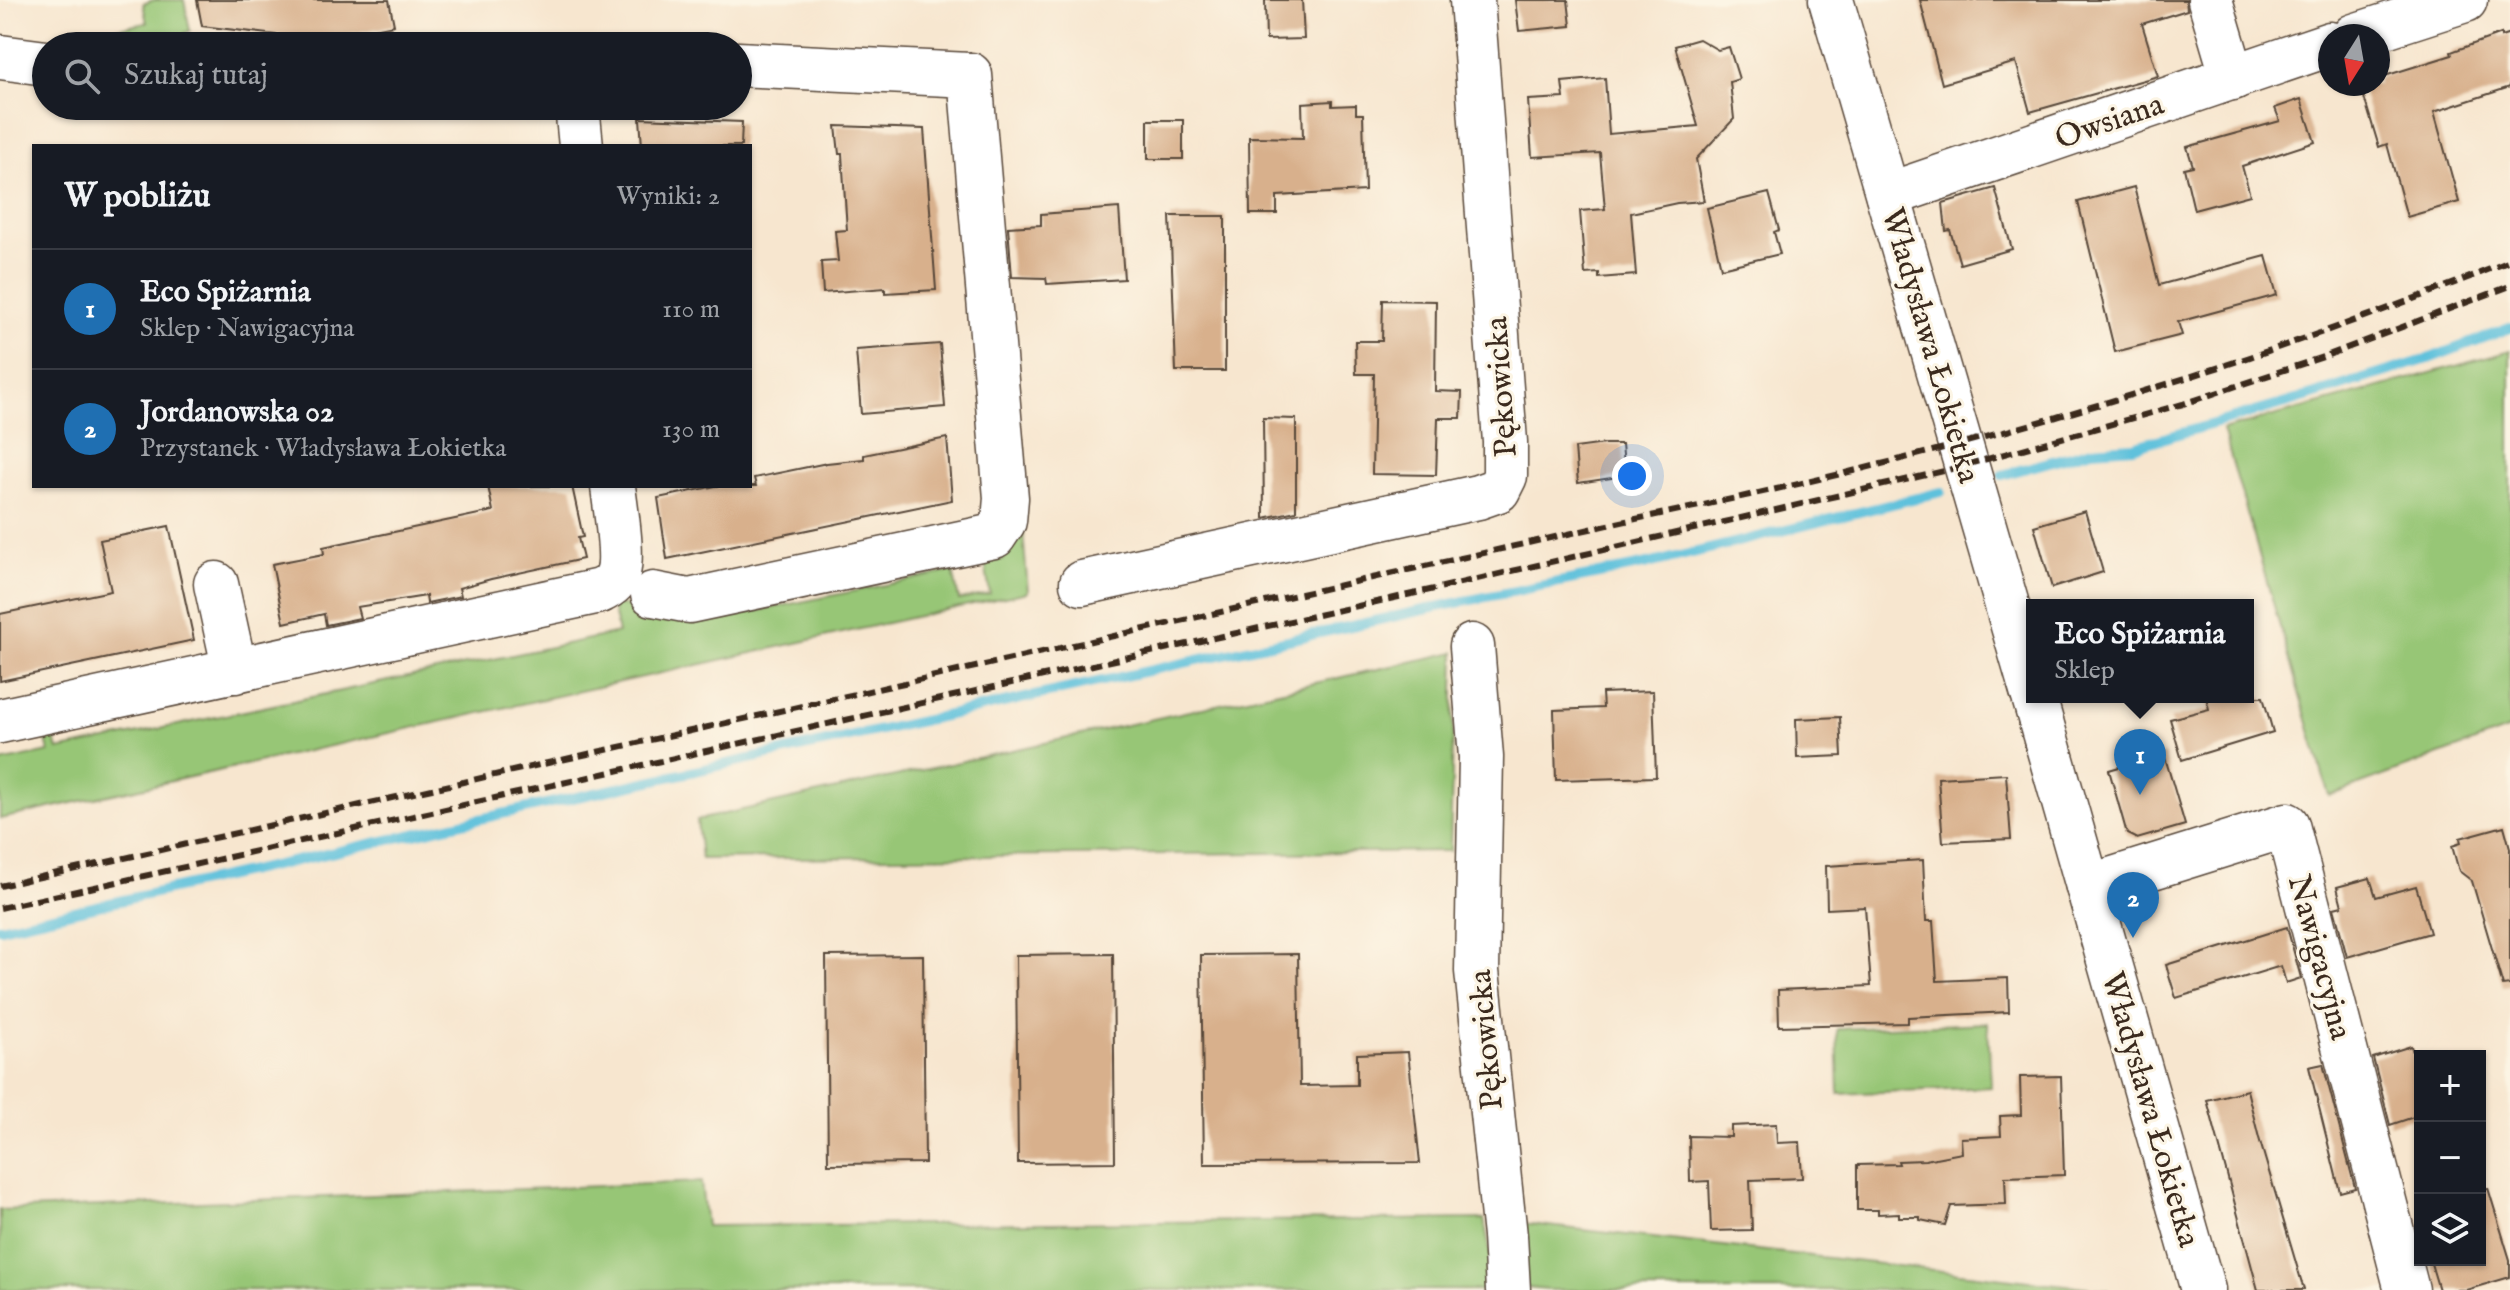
<!DOCTYPE html>
<html lang="pl">
<head>
<meta charset="utf-8">
<style>
	:root { --surface:#171b24; --page:#242831; --text:#f1f3f6; --muted:#9ea1a6; --line:#363941; --accent:#1f6fb2 }
	body { margin:0; font-family:"IM FELL English",serif; background:var(--page); color:var(--text) }
	.controls { position:absolute; right:24px; bottom:24px; display:grid; overflow:hidden; border-radius:0px; box-shadow:0 2px 6px #0004 }
	.controls button { width:72px; height:72px; display:grid; place-items:center; padding:0; border:0; border-bottom:2px solid var(--line); background:var(--surface); color:var(--text); font:40px sans-serif }
	.compass { position:absolute; left:2318px; top:24px; width:72px; height:72px; border-radius:50%; background:var(--surface); box-shadow:0 2px 6px #0004; rotate:191deg }
	.you { position:absolute; left:1632px; top:476px; width:28px; height:28px; margin:-20px; border:6px solid #fff; border-radius:50%; background:#1a73e8; box-shadow:0 0 0 12px #1a73e833 }
	.badge { display:grid; place-items:center; width:52px; height:52px; border-radius:50%; background:var(--accent); color:#fff; font-size:26px; font-weight:700 }
	.pin { position:absolute; translate:-50% -66px; filter:drop-shadow(0 2px 4px #0008) }
	.pin::after { content:''; position:absolute; top:42px; width:28px; height:24px; background:inherit; clip-path:polygon(0 0,100% 0,50% 100%) }
	.popup { position:absolute; left:2026px; top:599px; width:228px; height:104px; box-sizing:border-box; display:grid; place-content:center; border-radius:0px; background:var(--surface); filter:drop-shadow(0 2px 6px #0005); font-size:26px; white-space:nowrap; color:var(--muted) }
	.popup b { font-size:30px; color:var(--text) }
	.popup::after { content:''; position:absolute; left:50%; top:100%; margin-left:-16px; border:16px solid transparent; border-top-color:var(--surface) }
	.list { margin:0; padding:0; list-style:none }
	h2 { display:flex; justify-content:space-between; align-items:center; height:104px; margin:0; padding:0 32px; font-size:34px }
	h2 small { font-size:26px; font-weight:400; color:var(--muted) }
	.list li { display:grid; grid-template-columns:52px 1fr auto; gap:24px; align-items:center; box-sizing:border-box; height:120px; padding:0 32px; border-top:2px solid var(--line) }
	.list b { display:block; font-size:30px; white-space:nowrap }
	.list p { margin:0; font-size:26px; white-space:nowrap; color:var(--muted) }
	.list em { font-size:26px; font-style:normal; color:var(--muted) }
	.icon { flex:none; width:44px; height:44px; fill:none; stroke:currentColor; stroke-width:2; stroke-linecap:round; stroke-linejoin:round }
	.map { position:relative; flex:none; width:2510px; height:1290px; overflow:hidden }
	.search { position:absolute; background:var(--surface); box-shadow:0 2px 6px #0004; left:32px; top:32px; width:720px; height:88px; display:flex; align-items:center; gap:20px; box-sizing:border-box; padding:0 28px; border-radius:44px; color:var(--muted); font-size:30px }
	.panel { position:absolute; background:var(--surface); box-shadow:0 2px 6px #0004; left:32px; top:144px; width:720px; height:344px; border-radius:0px }
	.map>svg:first-child { display:block }
	.grass { fill:#97c676; stroke:#69784a; stroke-width:2 }
	.lines { fill:none; stroke-linecap:round; stroke-linejoin:round }
	.stream { stroke:#5ec1dc; stroke-width:10 }
	.building { fill:#d8b08c }
	.minor-casing { stroke:#574639; stroke-width:47 }
	.minor { stroke:#fff; stroke-width:44 }
	.rail { stroke:#3b2a1e; stroke-width:6; stroke-dasharray:12 6; stroke-linecap:butt }
	.labels { text-anchor:middle; stroke-width:6; stroke-linejoin:round; paint-order:stroke }
	.street-label { font-size:32px; fill:#3b2a1e; stroke:#fcf5e5 }
</style>
</head>
<body>
<div class="map">
<svg width="2510" height="1290" viewBox="0 0 2510 1290">
	<rect width="100%" height="100%" fill="#fcf5e5"/>
	<filter id="ink" filterUnits="userSpaceOnUse"><feTurbulence type="fractalNoise" baseFrequency=".0125" numOctaves="2"/><feDisplacementMap in="SourceGraphic" scale="16" xChannelSelector="R" yChannelSelector="G"/><feConvolveMatrix kernelMatrix="1 2 1 2 8 2 1 2 1" color-interpolation-filters="sRGB"/></filter>
	<filter id="wash" filterUnits="userSpaceOnUse"><feTurbulence type="fractalNoise" baseFrequency=".006" numOctaves="4" result="noise"/><feDisplacementMap in="SourceGraphic" scale="32" xChannelSelector="R" yChannelSelector="G"/><feGaussianBlur stdDeviation="1.8" result="paint"/><feColorMatrix in="noise" values="0 0 0 0 0 0 0 0 0 0 0 0 0 0 0 0 0 1.4 0 .05"/><feComposite in="paint" operator="in"/></filter>
	<g filter="url(#wash)">
		<rect width="100%" height="100%" fill="#f7e6cf"/>
		<g class="grass">
			<path d="M154,0H184L190,31L185,33L188,46H131L93,40L114,36L113,29L147,23L143,4Z"/>
			<path d="M2510,351V729L2329,796L2223,430Z"/>
			<path d="M1022,520L1028,592L0,819V762L49,752L43,727L51,725L58,750L618,633L612,605L718,608L742,614L953,571L959,600L990,594L985,563L1003,559L1002,548Z"/>
			<path d="M1455,652L1450,851L701,859L697,820Z"/>
			<path d="M1988,1023L1991,1087L1839,1094L1837,1029Z"/>
			<path d="M701,1182L706,1226L1484,1219L1497,1290H0V1210Z"/>
			<path d="M1513,1222L2109,1290H1548L1518,1287Z"/>
		</g>
		<g class="lines">
			<g class="stream">
				<path d="M2002,475L2092,450L2133,447L2286,403L2428,359L2510,328"/>
				<path d="M0,928L568,799L1451,604L1648,564L1941,492"/>
			</g>
		</g>
		<g id="blocks">
			<g class="building">
				<path d="M197,0H389L394,25L318,40L202,26Z"/>
				<path d="M1265,0H1302L1304,39L1266,40Z"/>
				<path d="M1515,0H1568L1571,26L1519,31Z"/>
				<path d="M1920,0H2186L2187,10L2142,24L2158,76L2030,112L2016,62L1942,84Z"/>
				<path d="M2501,34V37L2510,34V87L2434,112L2459,202L2407,217L2387,144L2379,147L2360,84H2378V78L2452,55L2451,52Z"/>
				<path d="M1699,39L1718,50L1729,47L1739,79L1730,82L1734,119L1696,159L1704,201L1677,203L1631,213L1636,275L1599,278V273L1585,274L1580,211L1605,209L1600,153L1532,157L1528,100L1564,98L1562,82L1605,78L1609,134L1698,126L1675,46Z"/>
				<path d="M2301,99L2315,142L2242,166L2250,195L2194,210L2184,168L2193,166L2187,147L2280,121L2275,108Z"/>
				<path d="M1332,101V106L1356,105V114H1363L1365,191L1277,196V214H1250L1249,137L1303,138L1302,103Z"/>
				<path d="M640,118L742,122L741,146H642Z"/>
				<rect x="1148" y="120" width="35" height="39"/>
				<path d="M836,126L924,129L936,290L885,293V288L823,293L821,262L838,261L835,231L847,230L842,154H839Z"/>
				<path d="M2134,187L2159,285L2266,256L2277,295L2178,322L2182,335L2115,352L2078,202Z"/>
				<path d="M1995,188L2012,249L1960,264L1950,230L1946,231L1943,203Z"/>
				<path d="M1769,193L1779,230L1774,232L1780,254L1721,268L1707,208Z"/>
				<path d="M1119,208L1124,279L1047,284L1046,278L1012,277L1008,227L1041,225V214Z"/>
				<path d="M1170,216H1225V371H1176Z"/>
				<path d="M1383,300L1436,301L1435,391L1462,392L1461,418H1438L1436,475L1372,474L1374,374H1356L1355,341H1382Z"/>
				<path d="M940,344L945,407L861,414L856,350Z"/>
				<path d="M1263,418L1296,419V511L1264,518Z"/>
				<path d="M947,438L952,500L667,559L658,498L716,486H756L754,478L827,463L864,459V455Z"/>
				<path d="M1605,444H1622L1625,476L1578,483L1575,448Z"/>
				<path d="M488,486H572L583,537L578,538L583,559L491,579L459,588L461,596L427,603L426,596L357,607L360,618L326,625L324,614L284,623L272,564L324,554L323,547L493,511Z"/>
				<path d="M2085,511L2103,572L2052,588L2034,526Z"/>
				<path d="M169,526L194,640L0,681V614L111,591L100,540Z"/>
				<path d="M1653,691L1656,777L1556,780L1554,710L1603,708L1602,693Z"/>
				<path d="M2206,697H2263L2273,732L2182,760L2170,719L2209,709Z"/>
				<path d="M1840,717L1842,756L1797,758L1796,719Z"/>
				<path d="M2164,754L2185,825L2137,839L2127,834L2109,770Z"/>
				<path d="M2006,774L2011,839L1943,842L1938,778Z"/>
				<path d="M2504,826L2510,848V985L2503,986L2472,881L2459,871L2452,846L2461,843L2460,838Z"/>
				<path d="M1923,860L1926,921H1933L1937,981L2008,978L2009,1012L1908,1017V1023L1779,1026L1778,990L1871,986L1865,907L1827,909L1826,866Z"/>
				<path d="M2370,878L2376,897L2416,886L2430,933L2347,957L2334,908L2342,906L2337,887Z"/>
				<path d="M2287,927L2301,978L2286,983L2281,966L2176,998L2166,965Z"/>
				<path d="M1113,954L1115,1162L1018,1163L1016,955Z"/>
				<path d="M1298,954L1300,1086L1357,1085V1054L1408,1052L1420,1163L1204,1164L1201,955Z"/>
				<path d="M923,955L925,1163L828,1164L826,956Z"/>
				<path d="M2411,1046L2420,1076V1115L2390,1125L2373,1058Z"/>
				<path d="M2323,1064L2355,1188L2340,1192L2309,1067Z"/>
				<path d="M2061,1076L2064,1175L2005,1177L2006,1204L1951,1206L1945,1225L1920,1220V1217H1899V1213L1878,1214V1210H1857V1165L1899,1164L1898,1161L1925,1160L1962,1153L1961,1138L2001,1136L2000,1116L2021,1115L2020,1077Z"/>
				<path d="M2247,1090L2259,1138L2304,1290H2258L2207,1100Z"/>
				<path d="M1776,1124L1777,1143L1800,1142L1802,1178L1750,1180L1752,1230L1711,1231L1709,1181L1690,1182L1689,1136L1731,1137V1126Z"/>
				<path d="M2488,1188L2510,1260V1277L2466,1290H2439L2430,1260H2480V1189Z"/>
			</g>
		</g>
	</g>
	<g filter="url(#ink)">
		<use href="#blocks" fill-opacity="0" stroke="#574639" stroke-width="2"/>
		<g class="lines">
			<defs>
				<g id="minor">
					<path d="M1831,0L2032,691"/>
					<path d="M2210,0L2233,78"/>
					<path d="M2354,36L2465,0"/>
					<path d="M0,57L46,63"/>
					<path d="M577,106L581,146"/>
					<path d="M1888,195L2330,44"/>
					<path d="M1082,583L1478,497L1498,490L1505,476V442L1472,0"/>
					<path d="M216,584L235,671"/>
					<path d="M653,594L689,601L994,536L1004,521L1006,498L970,75L738,64"/>
					<path d="M1472,646L1481,757L1477,971L1505,1236L1508,1290"/>
					<path d="M2034,697L2203,1290"/>
					<path d="M0,721L600,591C605,588 611,586 615,580C626,564 615,507 613,486"/>
					<path d="M2088,887L2287,825L2407,1290"/>
				</g>
			</defs>
			<use href="#minor" class="minor-casing"/>
			<use href="#minor" class="minor"/>
			<g class="rail">
				<path d="M0,886L1626,521C1928,461 2224,377 2510,261"/>
				<path d="M0,908L1430,590L1944,471L2183,404L2323,357L2510,286"/>
			</g>
		</g>
	</g>
	<g class="labels">
		<g class="street-label">
			<text transform="translate(2109 120) rotate(-19)" y="11">Owsiana</text>
			<text transform="translate(1932 345) rotate(74)" y="11">Władysława Łokietka</text>
			<text transform="translate(1500 387) rotate(-94)" y="11">Pękowicka</text>
			<text transform="translate(2321 957) rotate(75)" y="11">Nawigacyjna</text>
			<text transform="translate(1485 1040) rotate(-95)" y="11">Pękowicka</text>
			<text transform="translate(2152 1109) rotate(74)" y="11">Władysława Łokietka</text>
		</g>
	</g>
</svg>
<div class="controls">
<button>+</button>
<button>−</button>
<button><svg class="icon" aria-label="layers" viewBox="0 0 24 24"><path d="M12 4l9 5-9 5-9-5zM3 14l9 5 9-5"/></svg></button>
</div>
<svg class="compass" viewBox="-18 -18 36 36"><path d="M0-13l5 13h-10z" fill="#e53935"/><path d="M0 13l5-13h-10z" fill="#9ea1a6"/></svg>
<div class="you"></div>
<div class="pin badge" style="left:2140px;top:795px">1</div>
<div class="popup"><b>Eco Spiżarnia</b>Sklep</div>
<div class="pin badge" style="left:2133px;top:938px">2</div>
<div class="search"><svg class="icon" aria-label="search" viewBox="0 0 24 24"><circle cx="10" cy="10" r="6"/><path d="M15 15l6 6"/></svg>Szukaj tutaj</div>
<section class="panel">
<h2>W pobliżu<small>Wyniki: 2</small></h2>
<ul class="list">
<li><span class="badge">1</span><div><b>Eco Spiżarnia</b><p>Sklep · Nawigacyjna</p></div><em>110 m</em></li>
<li><span class="badge">2</span><div><b>Jordanowska 02</b><p>Przystanek · Władysława Łokietka</p></div><em>130 m</em></li>
</ul>
</section>
</div>
</body>
</html>
